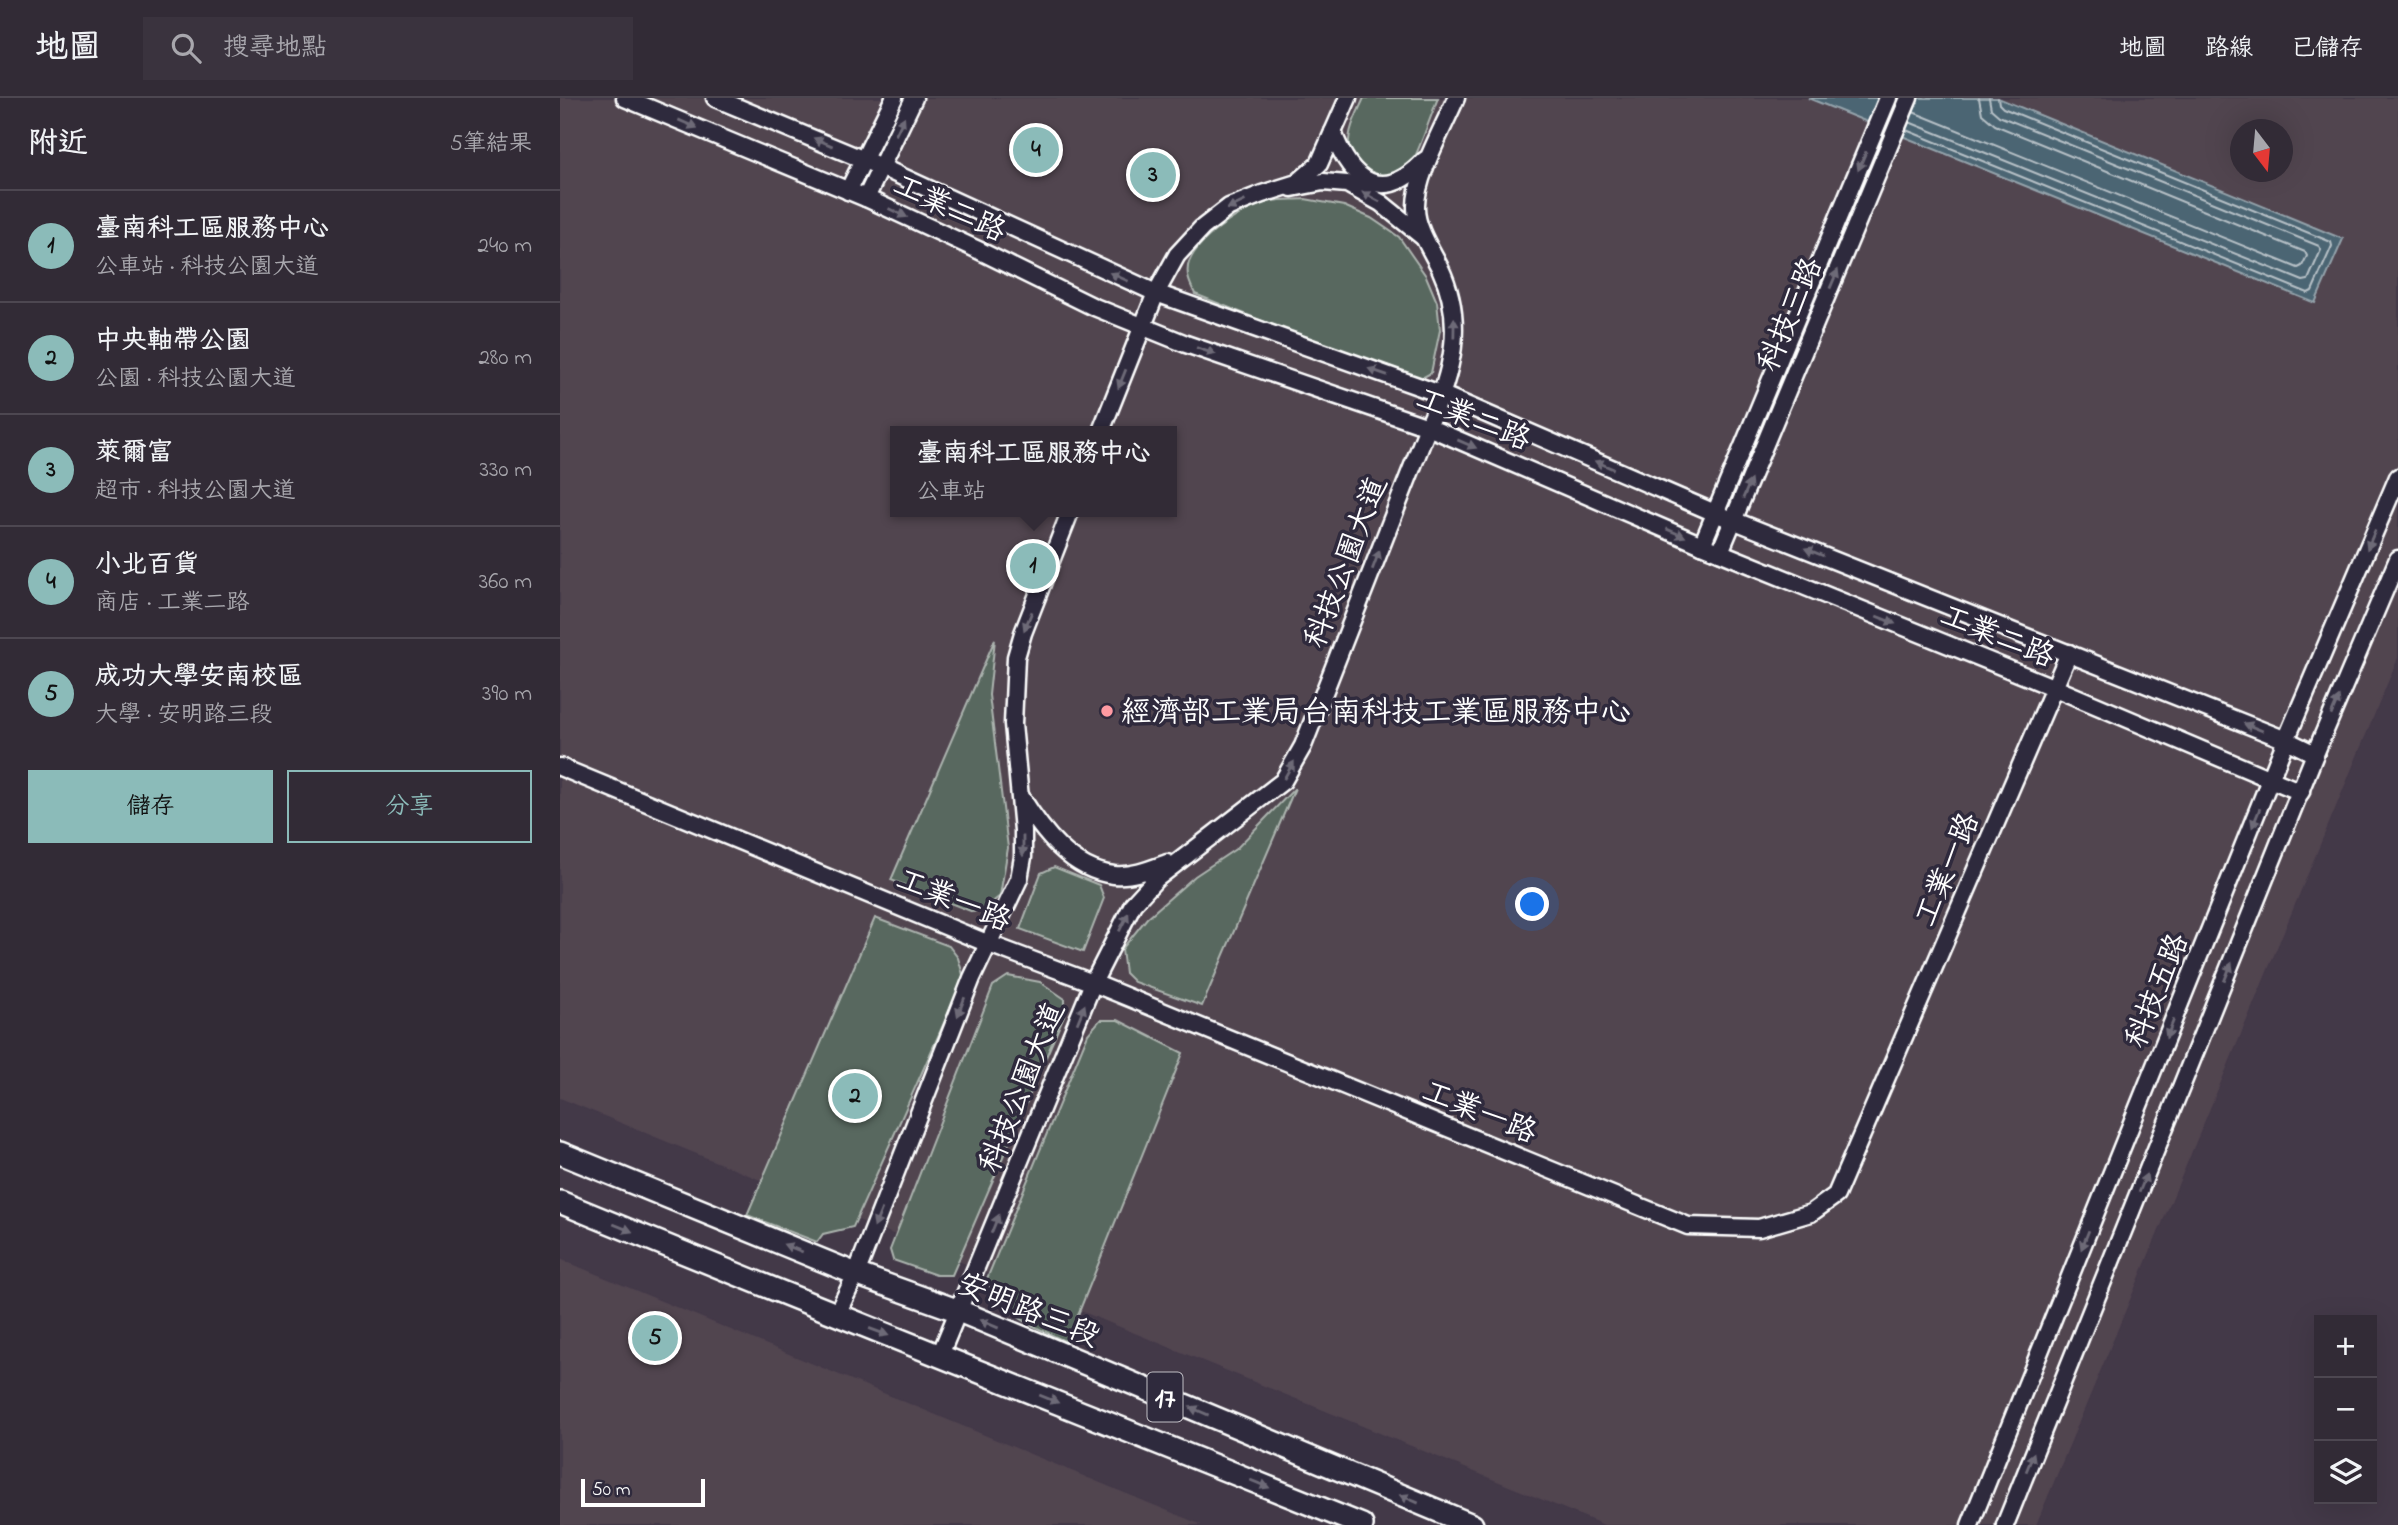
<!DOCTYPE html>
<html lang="zh-TW">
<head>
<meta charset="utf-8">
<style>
	:root { --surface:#322b36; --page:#3a333e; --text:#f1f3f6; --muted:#a8a7ad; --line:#4d4751; --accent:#8bbbb9 }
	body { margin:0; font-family:"Indie Flower","LXGW WenKai TC",sans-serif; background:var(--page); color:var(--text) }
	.controls { position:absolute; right:21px; bottom:21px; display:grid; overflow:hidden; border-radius:0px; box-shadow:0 7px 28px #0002 }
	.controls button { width:63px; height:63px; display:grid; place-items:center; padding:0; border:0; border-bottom:2px solid var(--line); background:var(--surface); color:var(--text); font:35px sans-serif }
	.compass { position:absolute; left:1670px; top:21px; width:63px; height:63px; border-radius:50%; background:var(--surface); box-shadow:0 7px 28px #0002; rotate:164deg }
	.scale { position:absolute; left:21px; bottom:18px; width:124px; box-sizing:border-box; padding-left:7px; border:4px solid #fff; border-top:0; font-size:19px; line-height:24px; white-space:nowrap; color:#fff; -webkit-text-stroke:5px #2f2a3d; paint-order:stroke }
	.you { position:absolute; left:973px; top:807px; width:24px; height:24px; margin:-18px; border:5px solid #fff; border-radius:50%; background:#1a73e8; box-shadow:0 0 0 10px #1a73e833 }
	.badge { display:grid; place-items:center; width:46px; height:46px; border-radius:50%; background:var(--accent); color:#111; font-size:23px; font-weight:700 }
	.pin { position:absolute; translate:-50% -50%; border:4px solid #fff; box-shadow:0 2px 7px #0006 }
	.popup { position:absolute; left:330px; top:328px; width:287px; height:91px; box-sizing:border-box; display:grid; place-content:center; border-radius:0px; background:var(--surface); filter:drop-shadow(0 2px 5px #0005); font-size:23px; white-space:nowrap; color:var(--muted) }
	.popup b { font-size:26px; color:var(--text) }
	.popup::after { content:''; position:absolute; left:50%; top:100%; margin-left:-14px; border:14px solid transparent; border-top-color:var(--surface) }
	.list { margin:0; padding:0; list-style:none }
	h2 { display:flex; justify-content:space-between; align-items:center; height:91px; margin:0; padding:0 28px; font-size:30px }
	h2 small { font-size:23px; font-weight:400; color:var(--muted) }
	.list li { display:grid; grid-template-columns:46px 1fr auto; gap:21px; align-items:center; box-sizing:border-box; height:112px; padding:0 28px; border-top:2px solid var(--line) }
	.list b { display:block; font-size:26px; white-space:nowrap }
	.list p { margin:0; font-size:23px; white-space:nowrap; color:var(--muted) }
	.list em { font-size:23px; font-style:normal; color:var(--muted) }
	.actions { display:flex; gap:14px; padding:21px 28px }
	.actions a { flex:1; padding:16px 0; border:2px solid var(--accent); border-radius:0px; text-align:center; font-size:24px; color:var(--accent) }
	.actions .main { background:var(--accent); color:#111 }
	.icon { flex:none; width:38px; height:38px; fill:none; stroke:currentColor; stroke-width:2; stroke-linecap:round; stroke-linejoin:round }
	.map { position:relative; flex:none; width:1838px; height:1427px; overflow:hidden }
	header { display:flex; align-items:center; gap:42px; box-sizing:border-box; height:98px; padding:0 35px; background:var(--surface); border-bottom:2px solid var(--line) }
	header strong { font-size:33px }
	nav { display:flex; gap:38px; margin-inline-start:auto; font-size:24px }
	.search { width:490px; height:63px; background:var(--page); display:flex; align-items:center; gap:18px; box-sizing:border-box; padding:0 24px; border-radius:0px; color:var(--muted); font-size:26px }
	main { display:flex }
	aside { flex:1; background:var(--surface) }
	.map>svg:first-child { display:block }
	.built { fill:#514450; fill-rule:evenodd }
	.green { fill:#59685f; stroke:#acb4af; stroke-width:2 }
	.water { fill:#4c6573; stroke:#94a3ab; stroke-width:2 }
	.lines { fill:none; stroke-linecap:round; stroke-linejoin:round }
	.shore { stroke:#b7c1c7; stroke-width:2 }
	.minor-casing { stroke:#fff; stroke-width:21 }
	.major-casing { stroke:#fff; stroke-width:26 }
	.minor { stroke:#2f2a3d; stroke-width:16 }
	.major { stroke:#2f2a3d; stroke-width:21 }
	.oneway { fill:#6d6a77 }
	.poi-dot { fill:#ff9aa2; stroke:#2f2a3d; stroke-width:2.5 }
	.labels { text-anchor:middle; stroke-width:7; stroke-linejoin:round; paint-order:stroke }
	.shield { fill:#2f2a3d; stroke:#c1bfc5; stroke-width:2 }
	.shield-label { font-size:28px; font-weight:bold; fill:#fff }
	.street-label { font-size:30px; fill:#fff; stroke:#2f2a3d }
	.poi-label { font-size:30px; fill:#fff; stroke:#2f2a3d; text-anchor:start }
</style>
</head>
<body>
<header>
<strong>地圖</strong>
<div class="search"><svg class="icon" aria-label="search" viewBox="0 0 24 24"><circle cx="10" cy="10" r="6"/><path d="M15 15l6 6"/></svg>搜尋地點</div>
<nav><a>地圖</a><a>路線</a><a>已儲存</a></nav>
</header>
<main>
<aside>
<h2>附近<small>5筆結果</small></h2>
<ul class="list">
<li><span class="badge">1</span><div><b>臺南科工區服務中心</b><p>公車站 · 科技公園大道</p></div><em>240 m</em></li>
<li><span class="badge">2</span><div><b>中央軸帶公園</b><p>公園 · 科技公園大道</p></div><em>280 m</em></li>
<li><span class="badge">3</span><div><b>萊爾富</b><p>超市 · 科技公園大道</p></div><em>330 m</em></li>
<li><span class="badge">4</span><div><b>小北百貨</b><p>商店 · 工業二路</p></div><em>360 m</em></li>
<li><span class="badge">5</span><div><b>成功大學安南校區</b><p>大學 · 安明路三段</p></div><em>390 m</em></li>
</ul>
<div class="actions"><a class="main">儲存</a><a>分享</a></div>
</aside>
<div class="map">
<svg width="1838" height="1427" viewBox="0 0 1838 1427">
	<rect width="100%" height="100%" fill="#433948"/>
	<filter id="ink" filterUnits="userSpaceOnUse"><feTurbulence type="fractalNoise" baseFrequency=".0143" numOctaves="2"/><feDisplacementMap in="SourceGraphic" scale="14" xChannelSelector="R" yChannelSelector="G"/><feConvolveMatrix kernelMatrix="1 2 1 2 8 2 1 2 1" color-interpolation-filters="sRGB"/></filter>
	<g filter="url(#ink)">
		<g class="built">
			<path d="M0,0H1838V560L1476,1427H1044L0,1000ZM1680,32H1722V74H1680ZM335,333H611V414H335Z"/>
			<path d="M0,1161L381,1319L642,1427H0Z"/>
		</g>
		<g class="green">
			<path d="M804,0H878C872,14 858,57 851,66C840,79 812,82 800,71C793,65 790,56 789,47C788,31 798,14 804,0Z"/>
			<path d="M745,101L784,108L811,120L839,139L866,178L877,204L880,232L871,275L860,281L844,280L635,196C630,186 625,176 629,164C640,138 685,109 712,103C723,101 735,102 745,101Z"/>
			<path d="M435,541L429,597L448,750L440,798L425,810L413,814L331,782Z"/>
			<path d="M735,690L642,908L574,884L565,875L562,851L587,820L635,778L677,750Z"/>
			<path d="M494,769L539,787L544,800L523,854L460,831L481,775Z"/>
			<path d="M315,820L389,848L398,860L404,880L293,1129L263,1136L257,1144L187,1117Z"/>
			<path d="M448,878L480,884L505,901V915L392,1177H376L333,1162L330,1152L433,888Z"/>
			<path d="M540,922H558L623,955L507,1244C471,1227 448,1220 426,1183L528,936Z"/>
		</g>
		<path class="water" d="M1248,0H1438L1783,141L1755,205Z"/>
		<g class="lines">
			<g class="shore">
				<path d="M1353,14L1738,170L1742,168L1747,158L1745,154L1435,27L1422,16L1419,0"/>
				<path d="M1349,24L1743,183L1748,182L1761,152L1759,148L1439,18L1431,11L1429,0"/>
				<path d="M1346,32L1748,195L1752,193L1772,148L1771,144L1443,10L1439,6L1438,0"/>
			</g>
			<defs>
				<g id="minor">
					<path d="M65,0L306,100L416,151L532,208L626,246L868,329L1142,447L1495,590L1741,694"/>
					<path d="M155,0L321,69L596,195L883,297L1155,415L1726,642L1755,656"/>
					<path d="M773,34C791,84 823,107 865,62"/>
					<path d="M732,90L763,84L787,86L821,105L863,139"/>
					<path d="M288,93L334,0"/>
					<path d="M306,100L354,0"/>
					<path d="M541,333L596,195L617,157L642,130L669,109L702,96L737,85L759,66L788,0"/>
					<path d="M1142,447L1328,0"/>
					<path d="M1160,454L1349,0"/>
					<path d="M0,669L429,846L533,885L1128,1128L1199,1130L1251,1115L1276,1097L1509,555"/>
					<path d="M461,699C482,733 511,772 554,777C572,779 591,771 607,765"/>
					<path d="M276,1218L296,1176L412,880L459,781L463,759V732L453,626L456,559L463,535L510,414"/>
					<path d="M380,1257L533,885L573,806L596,781L723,683L743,648L868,329C892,276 906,225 880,170C871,152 856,130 856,110C855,79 883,31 896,0"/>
					<path d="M1410,1427L1726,642L1838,379"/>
					<path d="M1445,1427L1755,656L1838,461"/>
				</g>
				<g id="major">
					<path d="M0,1055L296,1176L399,1213L912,1427"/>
					<path d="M0,1104C266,1214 535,1319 802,1427"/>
				</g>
			</defs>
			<use href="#minor" class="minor-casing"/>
			<use href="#major" class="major-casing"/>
			<use href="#minor" class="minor"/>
			<use href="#major" class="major"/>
		</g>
		<defs><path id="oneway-solid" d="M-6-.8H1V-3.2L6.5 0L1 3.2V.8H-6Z" transform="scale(1.75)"/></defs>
		<g class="oneway">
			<use href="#oneway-solid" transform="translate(128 26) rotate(23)"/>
			<use href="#oneway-solid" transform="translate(340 28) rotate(-64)"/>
			<use href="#oneway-solid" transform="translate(263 44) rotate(-157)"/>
			<use href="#oneway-solid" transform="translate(1302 63) rotate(113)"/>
			<use href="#oneway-solid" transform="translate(811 99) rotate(-151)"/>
			<use href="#oneway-solid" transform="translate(676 107) rotate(154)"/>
			<use href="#oneway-solid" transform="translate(338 115) rotate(25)"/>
			<use href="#oneway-solid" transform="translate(559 179) rotate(-156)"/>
			<use href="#oneway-solid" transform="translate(1274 181) rotate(-67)"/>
			<use href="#oneway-solid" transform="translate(894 230) rotate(-89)"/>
			<use href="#oneway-solid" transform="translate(646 253) rotate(19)"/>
			<use href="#oneway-solid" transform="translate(818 274) rotate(-161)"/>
			<use href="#oneway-solid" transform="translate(562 281) rotate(112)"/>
			<use href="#oneway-solid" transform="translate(907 346) rotate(23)"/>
			<use href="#oneway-solid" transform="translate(1044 367) rotate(-157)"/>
			<use href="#oneway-solid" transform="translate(1187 391) rotate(-67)"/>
			<use href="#oneway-solid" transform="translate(1116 435) rotate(23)"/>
			<use href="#oneway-solid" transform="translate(1811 442) rotate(113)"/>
			<use href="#oneway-solid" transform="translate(1254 454) rotate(-158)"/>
			<use href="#oneway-solid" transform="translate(816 462) rotate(-69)"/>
			<use href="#oneway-solid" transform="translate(1326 522) rotate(22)"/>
			<use href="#oneway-solid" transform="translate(468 523) rotate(113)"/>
			<use href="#oneway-solid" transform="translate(1775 608) rotate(-67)"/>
			<use href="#oneway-solid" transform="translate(1693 629) rotate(-158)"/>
			<use href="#oneway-solid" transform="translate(729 672) rotate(-60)"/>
			<use href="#oneway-solid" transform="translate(1696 720) rotate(112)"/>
			<use href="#oneway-solid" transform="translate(463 748) rotate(90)"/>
			<use href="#oneway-solid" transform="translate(564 824) rotate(-63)"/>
			<use href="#oneway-solid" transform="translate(1668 874) rotate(-68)"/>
			<use href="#oneway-solid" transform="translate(401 909) rotate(111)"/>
			<use href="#oneway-solid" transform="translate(521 916) rotate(-68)"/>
			<use href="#oneway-solid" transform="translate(1610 931) rotate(112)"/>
			<use href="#oneway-solid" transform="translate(1583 1085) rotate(-68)"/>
			<use href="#oneway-solid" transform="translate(318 1120) rotate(112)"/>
			<use href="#oneway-solid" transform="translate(435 1126) rotate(-68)"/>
			<use href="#oneway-solid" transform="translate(63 1130) rotate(22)"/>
			<use href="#oneway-solid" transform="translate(1525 1142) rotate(112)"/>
			<use href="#oneway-solid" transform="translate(233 1150) rotate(-158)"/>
			<use href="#oneway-solid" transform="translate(429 1226) rotate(-157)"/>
			<use href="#oneway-solid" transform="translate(319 1234) rotate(20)"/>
			<use href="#oneway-solid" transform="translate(489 1301) rotate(22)"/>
			<use href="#oneway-solid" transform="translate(639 1313) rotate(-157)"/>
			<use href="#oneway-solid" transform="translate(1470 1364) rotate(-68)"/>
			<use href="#oneway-solid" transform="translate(700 1386) rotate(22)"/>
			<use href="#oneway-solid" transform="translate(849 1401) rotate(-157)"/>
		</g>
	</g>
	<circle class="poi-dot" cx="547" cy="613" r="7"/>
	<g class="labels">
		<rect class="shield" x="587.5" y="1274.5" width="35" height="49" rx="5"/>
		<g class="shield-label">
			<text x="605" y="1309">17</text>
		</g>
		<g class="street-label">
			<text transform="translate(390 109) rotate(25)" y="10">工業二路</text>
			<text transform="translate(1229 216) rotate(-67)" y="10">科技三路</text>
			<text transform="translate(914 320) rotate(22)" y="10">工業二路</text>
			<text transform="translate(785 464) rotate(-69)" y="10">科技公園大道</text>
			<text transform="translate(1438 537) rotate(22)" y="10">工業二路</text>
			<text transform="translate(1386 771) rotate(-67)" y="10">工業一路</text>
			<text transform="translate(394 801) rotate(22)" y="10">工業一路</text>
			<text transform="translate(1596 892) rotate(-68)" y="10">科技五路</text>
			<text transform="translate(461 989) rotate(-68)" y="10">科技公園大道</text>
			<text transform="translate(920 1013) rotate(22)" y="10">工業一路</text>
			<text transform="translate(469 1211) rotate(22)" y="10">安明路三段</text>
		</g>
		<g class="poi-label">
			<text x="561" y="623">經濟部工業局台南科技工業區服務中心</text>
		</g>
	</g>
</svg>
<div class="controls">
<button>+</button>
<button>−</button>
<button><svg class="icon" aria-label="layers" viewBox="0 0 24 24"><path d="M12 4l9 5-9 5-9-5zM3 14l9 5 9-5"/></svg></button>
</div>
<svg class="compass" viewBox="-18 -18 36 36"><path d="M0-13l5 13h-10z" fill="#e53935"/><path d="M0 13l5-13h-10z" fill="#a8a7ad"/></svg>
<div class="scale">50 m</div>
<div class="you"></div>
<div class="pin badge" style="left:473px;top:468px">1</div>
<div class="popup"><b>臺南科工區服務中心</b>公車站</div>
<div class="pin badge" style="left:295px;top:998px">2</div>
<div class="pin badge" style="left:593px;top:77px">3</div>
<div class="pin badge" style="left:476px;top:52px">4</div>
<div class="pin badge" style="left:95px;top:1240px">5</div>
</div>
</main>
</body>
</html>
